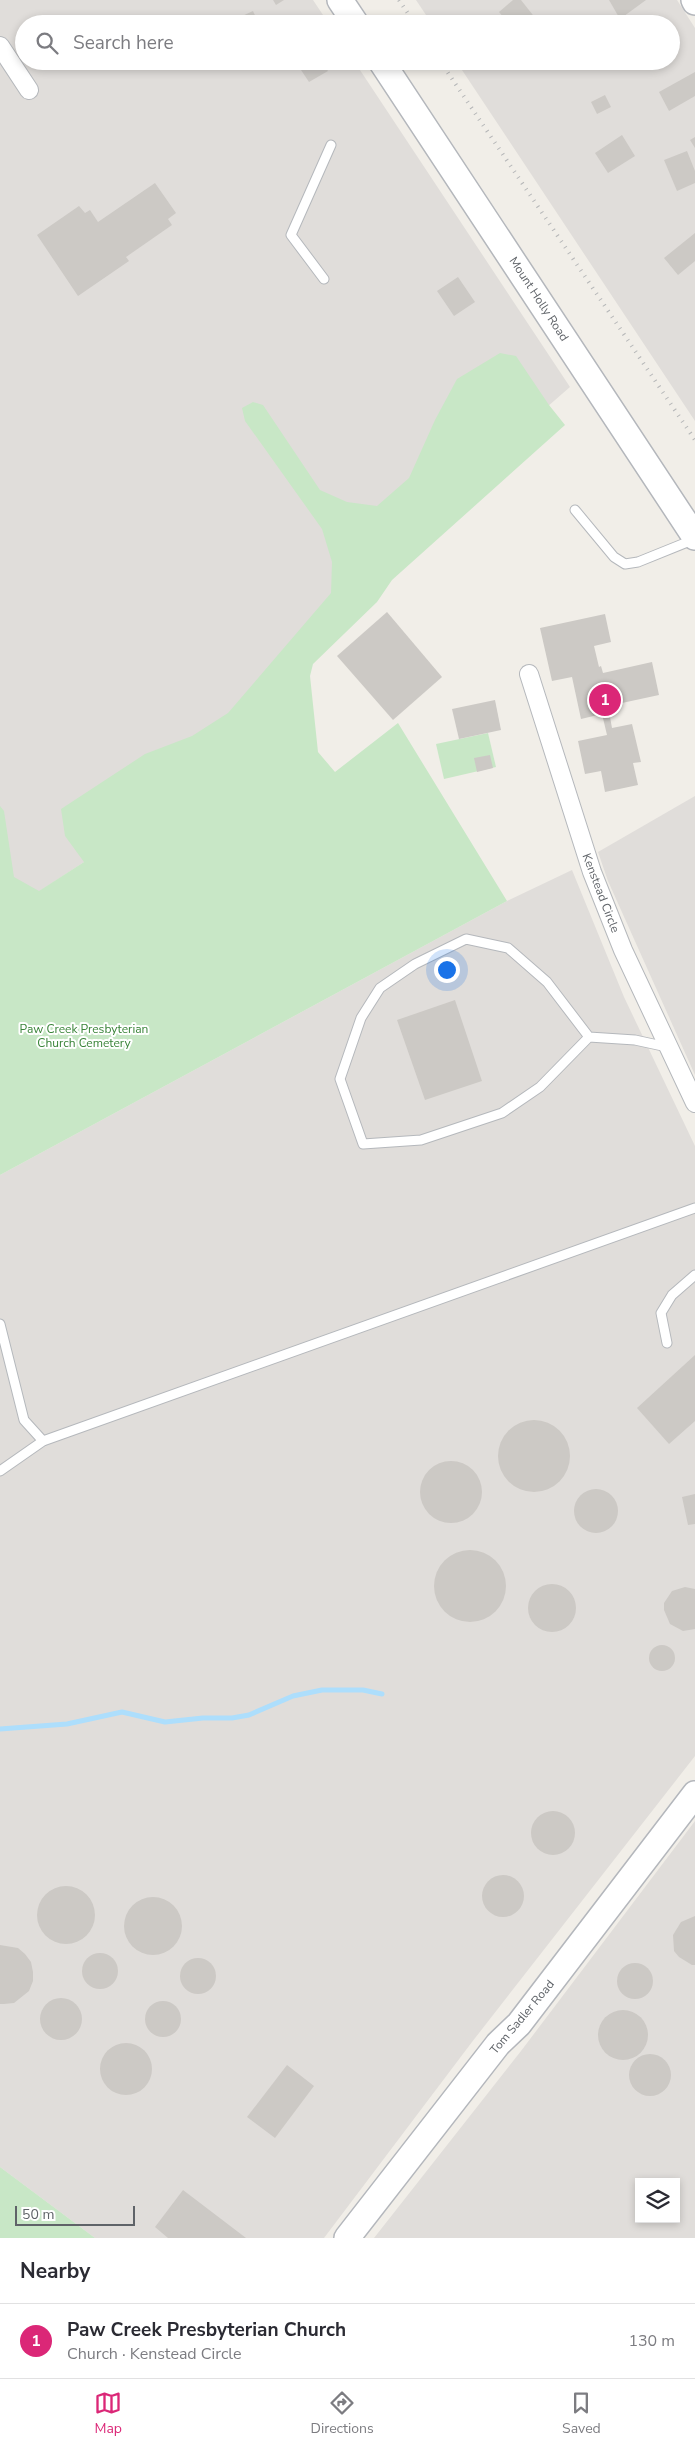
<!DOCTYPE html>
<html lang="en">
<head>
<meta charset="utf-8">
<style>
	:root { --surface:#fff; --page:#f7f7f7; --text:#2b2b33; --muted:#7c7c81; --line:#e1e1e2; --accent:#db2777 }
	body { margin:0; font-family:"Nunito Sans",sans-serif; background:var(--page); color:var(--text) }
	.controls { position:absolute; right:15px; bottom:15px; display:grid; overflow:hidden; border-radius:0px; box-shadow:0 2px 8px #0003 }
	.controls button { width:45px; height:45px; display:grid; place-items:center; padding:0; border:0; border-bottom:1px solid var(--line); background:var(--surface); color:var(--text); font:25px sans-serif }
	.scale { position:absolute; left:15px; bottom:12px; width:120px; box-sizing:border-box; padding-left:5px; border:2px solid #5f6368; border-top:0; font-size:14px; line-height:18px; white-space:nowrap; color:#5f6368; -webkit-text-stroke:4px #fff; paint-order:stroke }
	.you { position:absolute; left:446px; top:969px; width:18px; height:18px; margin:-12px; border:4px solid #fff; border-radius:50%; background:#1a73e8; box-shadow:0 0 0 8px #1a73e833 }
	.badge { display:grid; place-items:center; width:32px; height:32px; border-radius:50%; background:var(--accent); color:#fff; font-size:16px; font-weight:700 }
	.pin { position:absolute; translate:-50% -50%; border:2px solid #fff; box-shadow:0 1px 5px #0006 }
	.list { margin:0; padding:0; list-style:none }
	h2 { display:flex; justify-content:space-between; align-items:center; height:65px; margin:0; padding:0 20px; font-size:21px }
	h2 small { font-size:16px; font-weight:400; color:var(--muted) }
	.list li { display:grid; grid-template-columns:32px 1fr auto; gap:15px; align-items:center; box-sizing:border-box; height:75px; padding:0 20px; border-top:1px solid var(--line) }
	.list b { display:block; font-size:19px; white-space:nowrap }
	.list p { margin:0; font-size:16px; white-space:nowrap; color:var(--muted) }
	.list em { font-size:16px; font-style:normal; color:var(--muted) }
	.icon { flex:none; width:28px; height:28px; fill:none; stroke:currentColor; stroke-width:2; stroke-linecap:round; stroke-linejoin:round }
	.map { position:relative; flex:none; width:695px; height:2238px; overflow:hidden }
	.search { position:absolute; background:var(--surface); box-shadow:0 2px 8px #0003; left:15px; right:15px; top:15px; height:55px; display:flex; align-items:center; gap:12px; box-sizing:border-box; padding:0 18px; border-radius:28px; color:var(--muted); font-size:19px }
	.sheet { height:140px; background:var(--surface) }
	nav { display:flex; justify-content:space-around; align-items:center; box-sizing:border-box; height:70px; border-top:1px solid var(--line); background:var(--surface); font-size:14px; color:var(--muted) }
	nav a { display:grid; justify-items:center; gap:2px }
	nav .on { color:var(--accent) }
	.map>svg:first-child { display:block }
	.industrial { fill:#e0ddda; fill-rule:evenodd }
	.green { fill:#c8e7c6 }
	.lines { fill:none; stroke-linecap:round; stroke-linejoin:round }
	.stream { stroke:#addefc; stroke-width:5 }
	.building { fill:#ccc9c5 }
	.lane-casing { stroke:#b5b8bc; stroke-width:11 }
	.street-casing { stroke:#b5b8bc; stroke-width:20 }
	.secondary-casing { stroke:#b4b7bc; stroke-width:28 }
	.lane { stroke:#fff; stroke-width:9 }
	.street { stroke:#fff; stroke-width:18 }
	.secondary { stroke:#fff; stroke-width:25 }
	.rail { stroke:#b6b7b8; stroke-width:4; stroke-dasharray:1 6; stroke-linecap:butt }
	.labels { text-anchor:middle; stroke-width:4; stroke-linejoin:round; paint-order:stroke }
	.street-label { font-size:12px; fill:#5f6368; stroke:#fff }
	.park-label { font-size:12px; fill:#3a8439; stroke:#fff }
</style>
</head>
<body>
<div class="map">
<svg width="695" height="2238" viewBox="0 0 695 2238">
	<rect width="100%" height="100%" fill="#f1eee8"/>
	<g class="industrial">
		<path d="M0,0H313L329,24H24V61H354L570,387L374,558L136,828L0,917Z"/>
		<path d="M416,0H677L695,28V421L456,61H671V24H432Z"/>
		<path d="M695,796V1075L608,881L598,852Z"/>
		<path d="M572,870L624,997L695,1146V1756L472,2042L324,2238H95L0,2167V1175L507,901Z"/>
		<path d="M695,1821V2238H374L521,2051ZM639,2182H676V2219H639Z"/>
	</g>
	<g class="green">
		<path d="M500,353L516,356L549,405L565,425L392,580L377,602L313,664L310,676L318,752L335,772L398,723L507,901L0,1175V806L4,811L14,877L39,891L84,862L65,836L61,809L145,754L192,736L228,713L331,593L332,562L322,529L245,421L242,408L253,402L263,405L320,490L347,502L377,506L409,478L435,420L457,379Z"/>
		<path d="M488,733L496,767L444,779L436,744Z"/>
		<path d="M0,2167L95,2238H0Z"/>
	</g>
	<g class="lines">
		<path class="stream" d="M0,1729L67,1724L122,1712L165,1722L203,1718H232L249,1715L293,1696L322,1690H363L382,1694"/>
	</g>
	<g class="building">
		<path d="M273,0H284L276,5Z"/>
		<path d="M513,0H521L540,24H509L499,12Z"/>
		<path d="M609,0H646L620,19Z"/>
		<path d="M253,11L259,24H243L240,17Z"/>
		<path d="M671,33L676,42L671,45Z"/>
		<path d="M302,61H322L328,71L309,82L297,64Z"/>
		<path d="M695,72V96L669,111L659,92Z"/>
		<path d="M605,95L611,107L597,114L591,102Z"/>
		<path d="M622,135L635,156L608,173L595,153Z"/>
		<path d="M695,137V148L690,140Z"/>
		<path d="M687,151L695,171V183L677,191L664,160Z"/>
		<path d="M155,183L176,213L168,219L172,225L126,257L129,261L78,296L37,235L79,206L85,213L90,210L98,222Z"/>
		<path d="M695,233V261L678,275L664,258Z"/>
		<path d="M458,277L475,302L454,316L437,291Z"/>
		<path d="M387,612L442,677L393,720L337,656Z"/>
		<path d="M605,614L611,642L594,646L599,667L601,666L603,673L652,662L659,695L608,706L612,728L632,724L641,762L633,763L638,785L605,792L601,771L585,774L578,741L607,735L602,714L581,719L572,677L552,681L540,628Z"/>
		<path d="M495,700L501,730L459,739L452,709Z"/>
		<path d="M490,755L493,768L477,772L474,758Z"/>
		<path d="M455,1000L482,1081L425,1100L397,1020Z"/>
		<path d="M695,1355V1421L669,1444L637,1408Z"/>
		<circle cx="534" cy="1456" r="36"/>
		<circle cx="451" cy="1492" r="31"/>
		<circle cx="596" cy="1511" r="22"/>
		<path d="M695,1494V1524L688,1525L682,1497Z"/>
		<circle cx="470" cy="1586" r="36"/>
		<circle cx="552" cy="1608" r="24"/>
		<path d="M685,1587L695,1589V1629L683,1631L670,1624L664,1610V1603L672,1591Z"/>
		<circle cx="662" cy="1658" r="13"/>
		<circle cx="553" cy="1833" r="22"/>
		<circle cx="503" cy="1896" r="21"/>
		<circle cx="66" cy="1915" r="29"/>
		<circle cx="153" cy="1926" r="29"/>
		<path d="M695,1916V1965H692L679,1957L674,1951L673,1935L681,1922Z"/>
		<path d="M0,1945L18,1948L25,1954L31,1962L33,1972V1981L29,1991L14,2003L4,2004H0Z"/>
		<circle cx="100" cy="1971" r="18"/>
		<circle cx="198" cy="1976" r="18"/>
		<circle cx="635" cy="1981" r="18"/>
		<circle cx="61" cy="2019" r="21"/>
		<circle cx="163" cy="2019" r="18"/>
		<circle cx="623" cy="2035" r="25"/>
		<circle cx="126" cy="2069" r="26"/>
		<circle cx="650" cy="2075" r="21"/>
		<path d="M287,2065L314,2086L275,2138L247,2117Z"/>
		<path d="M183,2190L246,2238H168L155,2227Z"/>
	</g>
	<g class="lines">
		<defs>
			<g id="lane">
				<path d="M324,279L291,235L331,145"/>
				<path d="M575,510L614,557L625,564L638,562L695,539"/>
				<path d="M589,1037L547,982L508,948L466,939L415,964L380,988L361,1018L340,1079L363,1144L421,1140L502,1113L540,1087L589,1037L635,1040L667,1047"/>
				<path d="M0,1324L24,1420L43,1441"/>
				<path d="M667,1343L661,1313L672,1295L695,1275"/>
				<path d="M0,1471L43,1441L695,1208"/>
			</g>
			<g id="street">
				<path d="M0,46L29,90"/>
				<path d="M529,674L592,872L623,950L695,1103"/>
			</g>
			<g id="secondary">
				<path d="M340,0L356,24"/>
				<path d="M694,0L695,2"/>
				<path d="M381,61L695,537"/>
				<path d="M347,2238L498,2044L519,2024L695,1794"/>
			</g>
		</defs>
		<use href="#lane" class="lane-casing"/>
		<use href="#street" class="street-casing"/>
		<use href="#secondary" class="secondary-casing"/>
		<use href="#lane" class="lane"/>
		<use href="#street" class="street"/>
		<use href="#secondary" class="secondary"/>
		<g class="rail">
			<path d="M399,0L415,24"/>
			<path d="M440,61L695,440"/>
		</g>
	</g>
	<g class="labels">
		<g class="street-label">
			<text transform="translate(539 299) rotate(57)" y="4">Mount Holly Road</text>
			<text transform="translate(601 893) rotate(69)" y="4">Kenstead Circle</text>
			<text transform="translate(522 2017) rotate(-50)" y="4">Tom Sadler Road</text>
		</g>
		<g class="park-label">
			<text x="84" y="1033">Paw Creek Presbyterian<tspan x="84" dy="14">Church Cemetery</tspan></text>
		</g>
	</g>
</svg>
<div class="controls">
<button><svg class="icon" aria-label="layers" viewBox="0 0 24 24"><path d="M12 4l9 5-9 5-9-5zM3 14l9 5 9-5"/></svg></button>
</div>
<div class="scale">50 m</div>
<div class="you"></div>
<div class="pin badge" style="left:605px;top:700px">1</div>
<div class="search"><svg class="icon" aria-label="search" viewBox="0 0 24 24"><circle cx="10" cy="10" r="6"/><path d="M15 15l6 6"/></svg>Search here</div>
</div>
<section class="sheet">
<h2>Nearby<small></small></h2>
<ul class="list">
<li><span class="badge">1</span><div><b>Paw Creek Presbyterian Church</b><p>Church · Kenstead Circle</p></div><em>130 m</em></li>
</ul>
</section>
<nav>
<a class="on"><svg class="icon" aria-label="map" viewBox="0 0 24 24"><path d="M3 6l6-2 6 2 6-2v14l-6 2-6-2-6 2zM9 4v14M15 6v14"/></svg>Map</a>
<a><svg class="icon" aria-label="directions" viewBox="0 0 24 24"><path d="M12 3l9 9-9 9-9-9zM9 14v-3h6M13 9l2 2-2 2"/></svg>Directions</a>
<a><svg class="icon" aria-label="saved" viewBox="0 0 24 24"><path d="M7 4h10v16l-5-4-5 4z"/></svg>Saved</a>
</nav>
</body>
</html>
